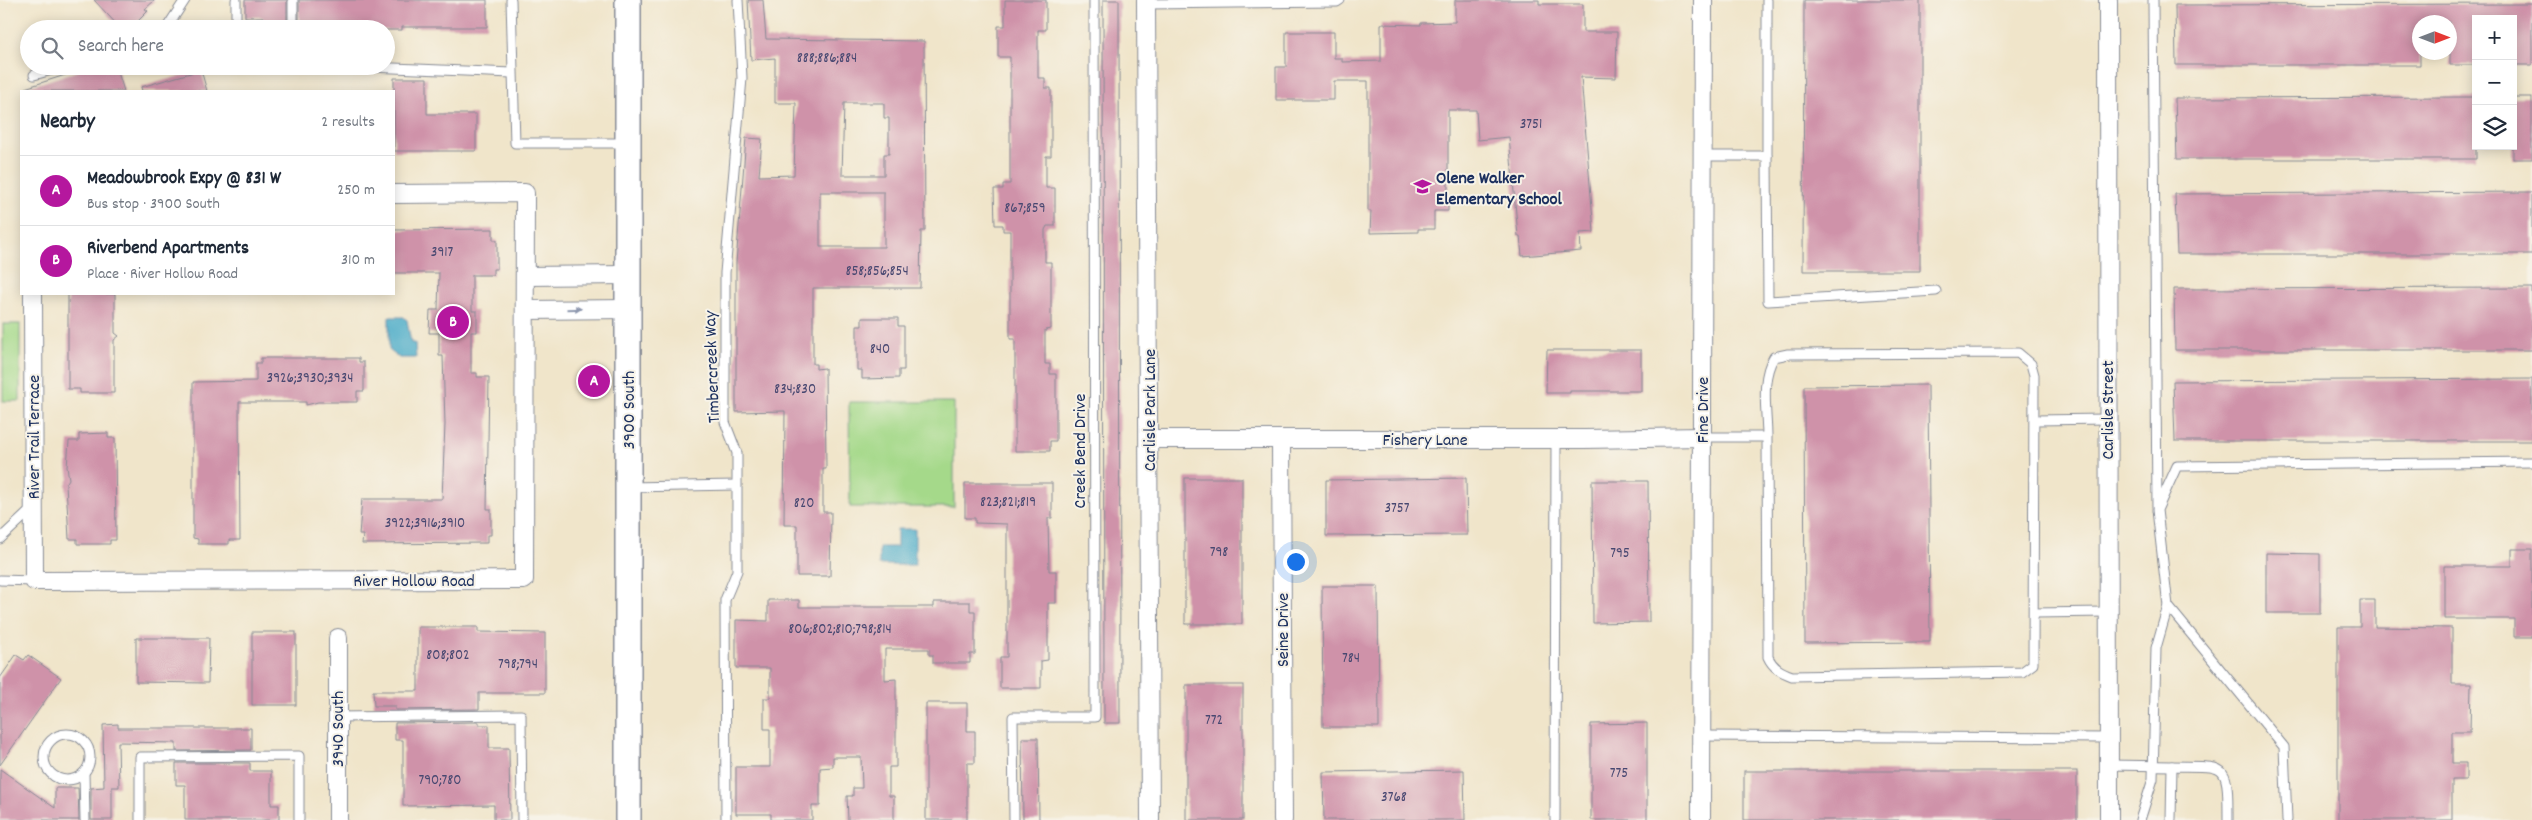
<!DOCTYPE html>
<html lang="en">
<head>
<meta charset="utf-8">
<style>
	:root { --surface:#fff; --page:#f6f6f7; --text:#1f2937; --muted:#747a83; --line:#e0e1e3; --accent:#b5179e }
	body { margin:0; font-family:Dekko,sans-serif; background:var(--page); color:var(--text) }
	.controls { position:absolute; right:15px; top:15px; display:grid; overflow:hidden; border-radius:0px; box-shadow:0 2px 12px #0003 }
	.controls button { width:45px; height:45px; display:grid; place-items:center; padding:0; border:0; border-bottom:1px solid var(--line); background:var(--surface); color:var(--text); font:25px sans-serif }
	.compass { position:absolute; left:2412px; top:15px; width:45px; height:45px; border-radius:50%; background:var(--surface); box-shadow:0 2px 12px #0003; rotate:90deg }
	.you { position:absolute; left:1295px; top:561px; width:18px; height:18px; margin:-12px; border:4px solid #fff; border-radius:50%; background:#1a73e8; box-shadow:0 0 0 8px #1a73e833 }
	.badge { display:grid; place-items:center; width:32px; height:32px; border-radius:50%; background:var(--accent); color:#fff; font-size:16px; font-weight:700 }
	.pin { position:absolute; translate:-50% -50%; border:2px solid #fff; box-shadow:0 1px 5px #0006 }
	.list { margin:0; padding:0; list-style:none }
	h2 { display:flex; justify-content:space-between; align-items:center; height:65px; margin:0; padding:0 20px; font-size:21px }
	h2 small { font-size:16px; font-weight:400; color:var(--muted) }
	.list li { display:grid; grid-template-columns:32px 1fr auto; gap:15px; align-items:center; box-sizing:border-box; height:70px; padding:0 20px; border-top:1px solid var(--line) }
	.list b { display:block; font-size:19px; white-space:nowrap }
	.list p { margin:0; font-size:16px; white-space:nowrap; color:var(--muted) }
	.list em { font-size:16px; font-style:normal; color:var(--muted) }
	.icon { flex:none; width:28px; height:28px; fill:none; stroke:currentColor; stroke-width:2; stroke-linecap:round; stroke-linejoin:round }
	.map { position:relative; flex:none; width:2532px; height:820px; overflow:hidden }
	.search { position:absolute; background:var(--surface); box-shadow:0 2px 12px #0003; left:20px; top:20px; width:375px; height:55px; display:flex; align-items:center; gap:12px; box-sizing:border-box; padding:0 18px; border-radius:28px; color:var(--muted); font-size:19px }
	.panel { position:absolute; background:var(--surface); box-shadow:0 2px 12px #0003; left:20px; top:90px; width:375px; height:205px; border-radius:0px }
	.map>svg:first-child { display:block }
	.green { fill:#a5d98a; stroke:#608474 }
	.water { fill:#49abc8; stroke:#326d93 }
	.building { fill:#cf92a9; fill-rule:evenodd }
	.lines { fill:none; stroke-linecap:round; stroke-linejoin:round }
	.lane-casing { stroke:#868a94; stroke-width:11 }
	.street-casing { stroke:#868a94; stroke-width:20 }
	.secondary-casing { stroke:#868a94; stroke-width:28 }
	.lane { stroke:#fff; stroke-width:9 }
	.street { stroke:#fff; stroke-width:18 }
	.secondary { stroke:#fff; stroke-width:25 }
	.oneway { fill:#8d97ae }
	.labels { text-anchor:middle; stroke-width:4; stroke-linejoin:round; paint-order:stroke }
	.number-label { font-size:15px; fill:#484871 }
	.poi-label { font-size:18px; font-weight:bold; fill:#1b2f5e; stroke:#f7f3e8; text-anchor:start }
	.street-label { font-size:18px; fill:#1b2f5e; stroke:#f7f3e8 }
</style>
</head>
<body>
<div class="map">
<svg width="2532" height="820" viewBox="0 0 2532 820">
	<rect width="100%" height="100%" fill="#f7f3e8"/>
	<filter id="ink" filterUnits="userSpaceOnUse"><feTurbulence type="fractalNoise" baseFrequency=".02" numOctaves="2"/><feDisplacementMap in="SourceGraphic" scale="10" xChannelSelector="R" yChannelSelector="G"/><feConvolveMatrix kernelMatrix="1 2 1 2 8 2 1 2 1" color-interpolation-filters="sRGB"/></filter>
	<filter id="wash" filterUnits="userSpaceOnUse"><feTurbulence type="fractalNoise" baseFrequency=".0096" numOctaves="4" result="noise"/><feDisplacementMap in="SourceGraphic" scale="20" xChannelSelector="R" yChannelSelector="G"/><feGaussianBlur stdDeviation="1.12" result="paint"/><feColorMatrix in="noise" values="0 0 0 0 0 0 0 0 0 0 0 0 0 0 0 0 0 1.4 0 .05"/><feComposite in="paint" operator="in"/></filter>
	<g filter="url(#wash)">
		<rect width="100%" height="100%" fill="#f0e5ca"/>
		<g class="green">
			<rect x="3" y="324" width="17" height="77"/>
			<path d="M849,402H954V507H850Z"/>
		</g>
		<g class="water">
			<path d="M389,317H404L407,320L411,343H415L416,358H399L389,350Z"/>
			<path d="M897,529H915V565H879V547H897Z"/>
		</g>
		<g id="blocks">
			<g class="building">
				<path d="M94,0H155L145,9L148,11L130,29H121Z"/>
				<path d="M245,0H287V25H263V17H245Z"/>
				<path d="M299,0H487V27H402V30H386L344,29V25H299Z"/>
				<path d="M748,0H763L766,39L924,41L925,231H921L920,288H813V364H816V369L825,368L826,469H823V512H831L830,576H797V525H784L785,411L736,412V263L746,138L762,139L759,176L794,175L796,103H775V58L751,60ZM844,103H884V118H889V154H884V175H842ZM820,192H884V247H820Z"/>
				<path d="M1005,0H1046V30H1038V78H1045V88H1051V156H1046V188H1055V226H1047L1045,230V262H1051V329L1045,330V364H1050V374H1056V441H1050V451H1015V339H1010V231H1003V225H995L994,189H1003V184H1010V57H998V26H1005Z"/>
				<path d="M1103,0H1119L1120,723H1104Z"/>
				<path d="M1455,0H1539V4H1583V32H1617L1616,78L1581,77L1594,232L1580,233L1581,251L1522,256L1520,236H1518L1509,137L1478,140L1476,110H1448V211H1434V229H1418V232L1370,233L1371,211H1368V81H1334V100H1276V67H1286V32H1334V58H1342V62L1381,61V24L1421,25V23L1455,22Z"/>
				<path d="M1804,0H1920V271H1803Z"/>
				<path d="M2532,4V65H2513V19H2476V65H2450V22H2420V65H2176L2175,5Z"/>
				<path d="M93,66H116L124,91H26L25,88Z"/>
				<path d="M201,70L207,91H142L141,87Z"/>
				<path d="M394,78H427V114H476V151H394Z"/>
				<path d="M2476,97V159H2177L2175,98Z"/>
				<rect x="2513" y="97" width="19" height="62"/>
				<path d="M2532,192V254H2177L2175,194Z"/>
				<path d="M493,229V240H497V269H493V275H472V311H477V332H471V373H477V377H489L487,509H491V535H487V543L362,544L363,535H359L362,499H442L445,424L443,356H439V333H429L430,310H438L439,273H394V230Z"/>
				<path d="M2532,288V350H2175L2174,289Z"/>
				<path d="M68,294H115V333L119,336L114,340V393H80V389H68Z"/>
				<path d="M862,318H898V326H904V370H899V378L862,379V370H857V326H862Z"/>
				<path d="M1547,350H1641V391H1570V393H1546Z"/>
				<path d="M261,358H359V362H364V391H357V402H318L306,405V402H239L240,540H229V544H198V539L193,538V382L256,381V363H261Z"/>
				<path d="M2532,379V441H2175L2173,381Z"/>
				<path d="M1928,385L1930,642L1805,643L1804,386Z"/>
				<path d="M108,433V438H115L116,540H110V544H77V539H69L66,484L69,479L67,467L69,441H79V434Z"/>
				<rect x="1185" y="478" width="57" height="146"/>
				<path d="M1466,478L1467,535L1326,536V480Z"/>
				<path d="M1592,481H1648L1649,622L1593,623Z"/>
				<path d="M965,483H1052V518H1048L1049,571H1056V603H1048V660L1041,661V688H1000V657H1007V524L975,523V518H965Z"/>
				<path d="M2512,549H2532V637H2514V619H2444V566H2512Z"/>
				<path d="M2266,553L2320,554V613H2266Z"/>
				<path d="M1322,586H1378L1379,727H1323Z"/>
				<path d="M768,600H799V607H934V602H970V611H975V654H970V663H933V655H929V649H885V680L896,679V767H889V796H894V820H848L847,796H853V788H862L861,757H833V767L820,768V806H812V820H771V814H736V767H770V729H764V698H770V668H736V620L768,621Z"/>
				<path d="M2360,600H2375V627L2452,628V684H2471L2470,732H2452V763H2466V780H2452V820H2338V627H2360Z"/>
				<path d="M418,627H478V632L545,633V693H479V709L395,710V706H374L373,691H418Z"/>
				<rect x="252" y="632" width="44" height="73"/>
				<path d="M136,638H209L208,683L136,682Z"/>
				<path d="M16,655L24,660L28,655L61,678L0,765V678Z"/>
				<rect x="1186" y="685" width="57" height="135"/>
				<path d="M926,703H967V731H975V763H967V820H926Z"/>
				<path d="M479,722V725H489V748H509L510,820H494V805L403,806V740H395V723Z"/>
				<path d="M1647,723V820H1591V724Z"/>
				<path d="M118,724V728H251V750L176,751V743L118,742L119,787H112V820H91V788L104,787L103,725Z"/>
				<path d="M1022,738H1038L1039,820H1023Z"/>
				<path d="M176,763H250V771H271V805H279V820H185V785H176Z"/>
				<path d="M0,769L55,808V788H78L79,820H0Z"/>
				<path d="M1464,770L1465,820H1324L1323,772Z"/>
				<rect x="1744" y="771" width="333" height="49"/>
			</g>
		</g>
	</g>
	<g filter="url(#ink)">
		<use href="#blocks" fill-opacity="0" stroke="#868a94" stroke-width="1"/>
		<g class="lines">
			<defs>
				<g id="lane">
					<path d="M236,0V29"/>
					<path d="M293,0V29"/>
					<path d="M511,0L515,143H626"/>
					<path d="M2153,0L2157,507"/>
					<path d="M1147,4L1337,2L1340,0"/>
					<path d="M166,29L185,0"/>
					<path d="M346,66L512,73"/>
					<path d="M34,75L66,66"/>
					<path d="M1703,156H1767V0"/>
					<path d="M1767,156L1768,301L1936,291"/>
					<path d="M2035,420L2107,419"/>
					<path d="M1702,437H1767L1768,657C1773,668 1781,672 1792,676L2022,672L2033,664L2034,375L2031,364L2018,353L1788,354L1774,357C1760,379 1767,412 1767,437"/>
					<path d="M629,487L736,485"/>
					<path d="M0,539L33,508"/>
					<path d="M0,580L34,581"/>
					<path d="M2168,606L2284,747L2287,820"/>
					<path d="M2034,613L2107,612"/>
					<path d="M337,717L521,715L522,820"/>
					<circle cx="67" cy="757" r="23"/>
					<path d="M1701,736L2109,738"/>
					<path d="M2109,765L2172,766"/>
					<path d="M84,773L85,820"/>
					<path d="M140,820V757L299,756V820"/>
					<path d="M726,820L725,600L737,571V453L725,422V273L742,78L738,0"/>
					<path d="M1014,820L1013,717H1095L1094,0"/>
					<path d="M1555,820L1556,439"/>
					<path d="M2140,820L2153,779L2156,648L2168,606L2157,510L2177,466L2532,462"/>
					<path d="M2171,820L2172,766C2228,767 2228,761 2228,820"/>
				</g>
				<g id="street">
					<path d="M1146,0L1150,820"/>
					<path d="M2108,0L2109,820"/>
					<path d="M526,276L628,275"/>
					<path d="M33,294L34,581L524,580L525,193L394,194"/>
					<path d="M526,310L628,309"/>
					<path d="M1149,439H1585L1702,437"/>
					<path d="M1281,439L1283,820"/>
					<path d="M338,638V820"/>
					<path d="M1701,820L1703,0"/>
				</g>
				<path id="secondary" d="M628,820V0"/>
			</defs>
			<use href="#lane" class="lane-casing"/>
			<use href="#street" class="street-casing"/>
			<use href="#secondary" class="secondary-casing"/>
			<use href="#lane" class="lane"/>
			<use href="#street" class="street"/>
			<use href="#secondary" class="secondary"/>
		</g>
		<defs><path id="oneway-solid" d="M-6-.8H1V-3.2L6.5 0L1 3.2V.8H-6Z" transform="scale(1.25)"/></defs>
		<use class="oneway" href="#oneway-solid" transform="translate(574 309) rotate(-1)"/>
	</g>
	<defs>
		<symbol id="school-bare" viewBox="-9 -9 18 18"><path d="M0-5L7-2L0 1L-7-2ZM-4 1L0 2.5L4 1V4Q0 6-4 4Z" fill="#b5179e" stroke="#f7f3e8" stroke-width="2.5" paint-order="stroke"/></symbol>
	</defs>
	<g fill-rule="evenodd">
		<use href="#school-bare" x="1410" y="174" width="25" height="25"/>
	</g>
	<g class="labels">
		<g class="number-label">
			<text x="827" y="62">888;886;884</text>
			<text x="1531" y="128">3751</text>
			<text x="1025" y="212">867;859</text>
			<text x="442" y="256">3917</text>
			<text x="877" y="275">858;856;854</text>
			<text x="880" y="353">840</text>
			<text x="310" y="382">3926;3930;3934</text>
			<text x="795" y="393">834;830</text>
			<text x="1008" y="506">823;821;819</text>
			<text x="804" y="507">820</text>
			<text x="1397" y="512">3757</text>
			<text x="425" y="527">3922;3916;3910</text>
			<text x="1219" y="556">798</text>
			<text x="1620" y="557">795</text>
			<text x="840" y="633">806;802;810;798;814</text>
			<text x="448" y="659">808;802</text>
			<text x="1351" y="662">784</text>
			<text x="518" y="668">798;794</text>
			<text x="1214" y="724">772</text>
			<text x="1619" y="777">775</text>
			<text x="440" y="784">790;780</text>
			<text x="1394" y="801">3768</text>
		</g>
		<g class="poi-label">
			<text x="1436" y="183">Olene Walker<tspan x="1436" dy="21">Elementary School</tspan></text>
		</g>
		<g class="street-label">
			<text transform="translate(711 367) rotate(-92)" y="6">Timbercreek Way</text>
			<text transform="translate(628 410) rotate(-90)" y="6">3900 South</text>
			<text transform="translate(1149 410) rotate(-90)" y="6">Carlisle Park Lane</text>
			<text transform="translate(1702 410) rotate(-90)" y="6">Fine Drive</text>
			<text transform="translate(2107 410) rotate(-90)" y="6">Carlisle Street</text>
			<text transform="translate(33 437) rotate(-90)" y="6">River Trail Terrace</text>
			<text x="1425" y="445">Fishery Lane</text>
			<text transform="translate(1079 451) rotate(-90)" y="6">Creek Bend Drive</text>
			<text x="414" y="586">River Hollow Road</text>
			<text transform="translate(1282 630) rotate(-90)" y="6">Seine Drive</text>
			<text transform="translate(337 729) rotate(-90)" y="6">3940 South</text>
		</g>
	</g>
</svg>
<div class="controls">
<button>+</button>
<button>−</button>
<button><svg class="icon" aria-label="layers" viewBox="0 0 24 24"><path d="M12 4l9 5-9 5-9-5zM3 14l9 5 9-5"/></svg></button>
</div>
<svg class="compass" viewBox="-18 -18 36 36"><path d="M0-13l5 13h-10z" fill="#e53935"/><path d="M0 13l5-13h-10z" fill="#747a83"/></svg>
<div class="you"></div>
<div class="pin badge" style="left:594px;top:381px">A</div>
<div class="pin badge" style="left:453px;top:322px">B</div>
<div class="search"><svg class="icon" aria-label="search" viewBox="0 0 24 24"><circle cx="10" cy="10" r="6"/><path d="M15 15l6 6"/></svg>Search here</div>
<section class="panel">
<h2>Nearby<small>2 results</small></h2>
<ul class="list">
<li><span class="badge">A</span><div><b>Meadowbrook Expy @ 831 W</b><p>Bus stop · 3900 South</p></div><em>250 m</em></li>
<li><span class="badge">B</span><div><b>Riverbend Apartments</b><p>Place · River Hollow Road</p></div><em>310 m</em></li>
</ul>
</section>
</div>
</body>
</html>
